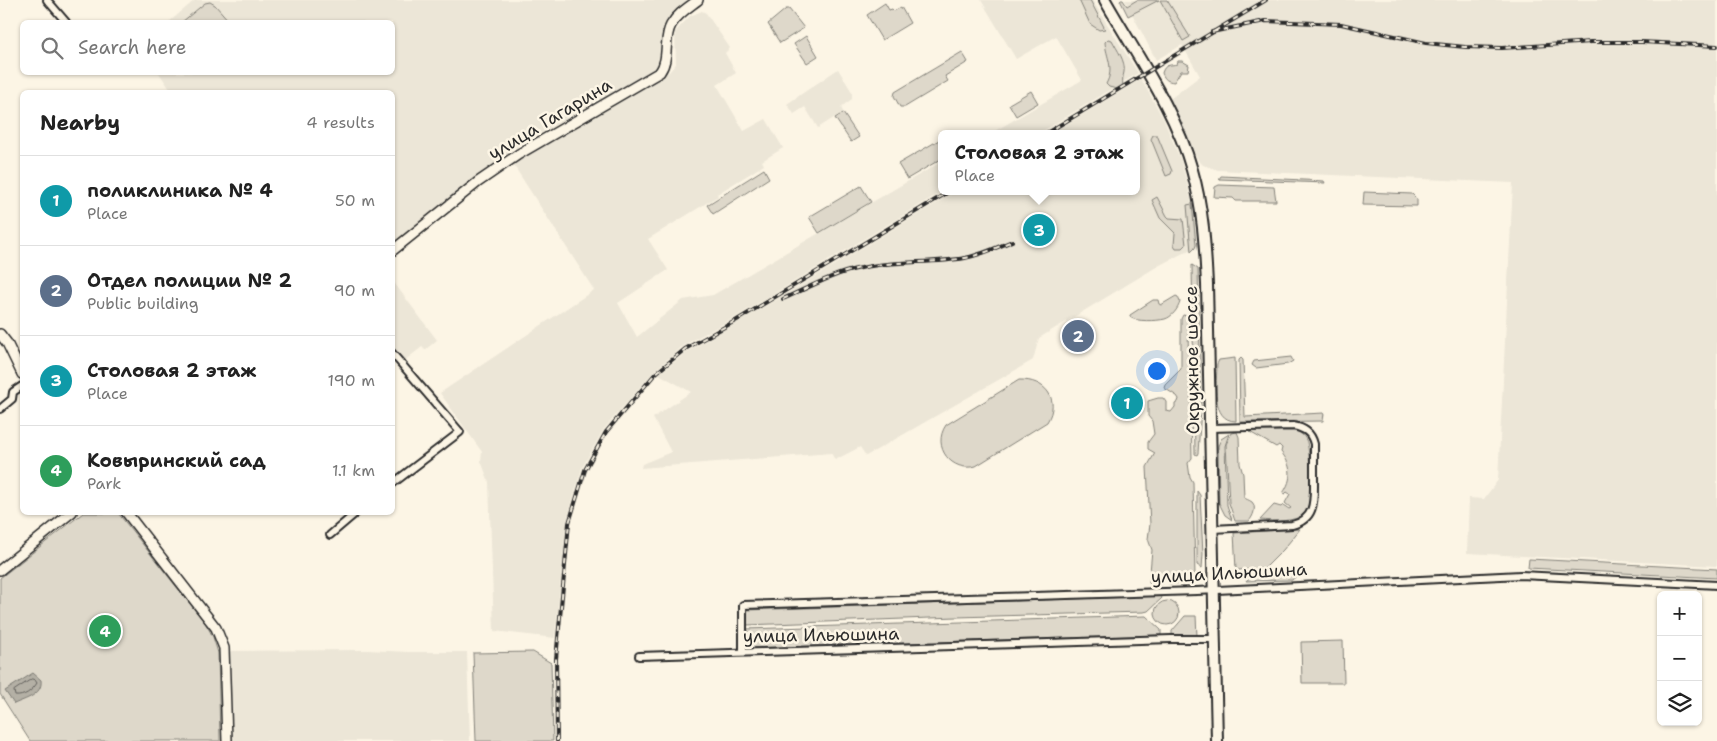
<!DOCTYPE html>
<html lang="en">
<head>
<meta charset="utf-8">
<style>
	:root { --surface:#fff; --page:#f2f2f2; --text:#222; --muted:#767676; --line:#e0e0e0; --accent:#db2777 }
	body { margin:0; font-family:"Shantell Sans",sans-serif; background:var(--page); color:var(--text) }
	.controls { position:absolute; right:15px; bottom:15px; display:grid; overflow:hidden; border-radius:8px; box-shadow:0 1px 4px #0004 }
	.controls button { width:45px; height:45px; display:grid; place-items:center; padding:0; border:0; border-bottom:1px solid var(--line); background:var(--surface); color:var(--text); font:25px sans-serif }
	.you { position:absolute; left:1156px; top:370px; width:18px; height:18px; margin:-12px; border:4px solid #fff; border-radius:50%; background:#1a73e8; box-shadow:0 0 0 8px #1a73e833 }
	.badge { display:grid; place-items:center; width:32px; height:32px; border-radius:50%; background:var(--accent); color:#fff; font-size:16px; font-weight:700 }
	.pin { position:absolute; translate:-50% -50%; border:2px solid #fff; box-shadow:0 1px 5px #0006 }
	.popup { position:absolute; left:938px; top:130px; width:202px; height:65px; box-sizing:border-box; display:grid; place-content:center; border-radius:8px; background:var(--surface); filter:drop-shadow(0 1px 4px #0005); font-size:16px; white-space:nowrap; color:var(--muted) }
	.popup b { font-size:19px; color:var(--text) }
	.popup::after { content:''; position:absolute; left:50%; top:100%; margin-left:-10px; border:10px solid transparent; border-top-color:var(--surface) }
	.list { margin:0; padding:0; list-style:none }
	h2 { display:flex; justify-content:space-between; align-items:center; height:65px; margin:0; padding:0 20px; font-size:21px }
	h2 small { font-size:16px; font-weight:400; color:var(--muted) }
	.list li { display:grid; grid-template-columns:32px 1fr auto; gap:15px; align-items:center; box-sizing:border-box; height:90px; padding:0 20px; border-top:1px solid var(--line) }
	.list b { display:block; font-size:19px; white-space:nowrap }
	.list p { margin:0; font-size:16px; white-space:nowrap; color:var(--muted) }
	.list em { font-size:16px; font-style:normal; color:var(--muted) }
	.icon { flex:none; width:28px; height:28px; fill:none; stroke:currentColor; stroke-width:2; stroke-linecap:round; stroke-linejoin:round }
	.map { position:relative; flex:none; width:1717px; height:741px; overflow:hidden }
	.search { position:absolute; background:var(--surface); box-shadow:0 1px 4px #0004; left:20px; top:20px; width:375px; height:55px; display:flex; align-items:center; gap:12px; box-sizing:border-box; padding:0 18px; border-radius:8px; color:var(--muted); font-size:19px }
	.panel { position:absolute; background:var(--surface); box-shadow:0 1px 4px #0004; left:20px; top:90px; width:375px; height:425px; border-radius:8px }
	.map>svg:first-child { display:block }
	.built { fill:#ece6d7 }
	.green { fill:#ded8ca; stroke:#84827a }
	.water { fill:#b4b0a5; stroke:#7d7b74 }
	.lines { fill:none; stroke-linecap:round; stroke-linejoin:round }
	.shore { stroke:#62605c; stroke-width:1 }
	.street-casing { stroke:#2b2b2b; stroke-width:10 }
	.secondary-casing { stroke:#2b2b2b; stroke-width:12 }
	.primary-casing { stroke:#2b2b2b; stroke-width:14 }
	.street { stroke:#fcf5e5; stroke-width:6 }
	.secondary { stroke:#fcf5e5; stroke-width:9 }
	.primary { stroke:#fcf5e5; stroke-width:10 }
	.rail-casing { stroke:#2b2b2b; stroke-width:4 }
	.rail { stroke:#fcf5e5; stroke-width:2; stroke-dasharray:5.5; stroke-linecap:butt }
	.labels { text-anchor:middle; stroke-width:5; stroke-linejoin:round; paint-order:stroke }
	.street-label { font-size:18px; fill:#2b2b2b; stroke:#fcf5e5 }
</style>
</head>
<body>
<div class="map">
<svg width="1717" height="741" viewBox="0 0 1717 741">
	<rect width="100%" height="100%" fill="#fcf5e5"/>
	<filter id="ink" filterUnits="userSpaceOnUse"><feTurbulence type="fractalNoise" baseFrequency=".02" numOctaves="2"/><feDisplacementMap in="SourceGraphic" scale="10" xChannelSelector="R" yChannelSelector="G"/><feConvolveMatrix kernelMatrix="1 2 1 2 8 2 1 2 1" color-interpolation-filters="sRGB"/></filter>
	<g filter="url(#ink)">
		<g class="built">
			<path d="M195,0H692L668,20L665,26L660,62L656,69L519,145L473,179L393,246L392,92H172L159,73L392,72V22H169Z"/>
			<path d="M981,0H1092L1138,73L1038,134H990L1082,80L1056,36L1016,59Z"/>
			<path d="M1125,0H1717V566L1467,553L1469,498L1484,499L1498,480L1513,183L1218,170L1203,165L1198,160L1170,99L1200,76L1182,45L1156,60Z"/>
			<path d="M702,11L706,13L730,48L725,53L736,73L717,85L744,131L766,119L783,148L762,161L764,165L717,194L718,196L648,239L668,270L618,303L637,337L683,300L713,295L941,162L942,191H943L736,317L684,345L654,371L604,429L582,468L567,521L555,638L494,631L489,482L481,461L482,452L440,393L594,290L511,161L669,72L676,64L675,32L690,16Z"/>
			<path d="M838,69L852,92V99L841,107L843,112L818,128L805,107L794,114L787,104Z"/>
			<path d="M1141,79L1163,118L1181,161L1193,206L1197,246L1158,266L1039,338L1033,360L866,456L860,447L835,460L831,453L641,468L642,464L671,452L653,418L691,392L659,374L688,351L786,294L956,191H1136V134H1051Z"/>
			<path d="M392,280L437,340L425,350L422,347L404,361L393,347Z"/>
			<path d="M367,650L408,652H467L470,741H231L228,651Z"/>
		</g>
		<g class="green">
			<path d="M1079,0H1090L1105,29L1099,30L1090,24Z"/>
			<path d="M1120,0H1123L1127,6L1137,0H1159L1128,16Z"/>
			<path d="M1160,0H1167L1190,37L1183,41Z"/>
			<path d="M210,2L215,5L230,22H182L205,3Z"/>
			<path d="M885,3L889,10L892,9L894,11L901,7L910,23L882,40L867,15Z"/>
			<path d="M786,9H789L804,28L780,43L768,24Z"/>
			<path d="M806,36L818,56L807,63L794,44Z"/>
			<path d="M1108,39L1112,40C1117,50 1126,61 1124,72C1123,77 1122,80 1123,85L1117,89L1109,87L1106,84C1115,68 1106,57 1105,42Z"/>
			<path d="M962,52L968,62L945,76L948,81L905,107H900L894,96L895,92Z"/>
			<path d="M1178,61H1182L1189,65L1188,71H1181L1174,82C1167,81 1165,80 1162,73C1165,63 1170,66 1177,64Z"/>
			<path d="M1031,91L1038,103L1016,116L1009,104Z"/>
			<path d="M843,113L859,137L851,142L835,118Z"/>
			<path d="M1153,135H1157L1172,171L1171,174L1166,176L1151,139Z"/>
			<path d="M939,140L941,145V159L907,179L898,164Z"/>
			<path d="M764,169L769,178L713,214L707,205Z"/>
			<path d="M1221,176L1324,181L1325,183L1219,179Z"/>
			<path d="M1219,185L1274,187L1276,201H1236L1233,198L1214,197L1215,187Z"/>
			<path d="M861,186L871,202L819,233L809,217Z"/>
			<path d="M1364,192L1412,194L1417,199V206L1363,205Z"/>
			<path d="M1157,197L1167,216L1169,218L1183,219L1186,245L1183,248H1176L1174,245L1175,233L1160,218L1152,200Z"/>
			<path d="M1192,204L1196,245L1195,248L1191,252L1187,205Z"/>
			<path d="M1192,265L1198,269L1201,408L1198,453L1197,455L1195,454Z"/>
			<path d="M1176,296L1178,297L1180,302C1178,309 1172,317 1165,319C1157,321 1135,322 1130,317V315L1153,300H1158L1159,304L1161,305Z"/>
			<path d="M1183,315L1188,316C1189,327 1187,360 1190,366L1192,458L1188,463L1190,477L1193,482L1195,578L1192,582L1169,584L1168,578L1163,576L1162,584L1152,585L1149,583L1152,550L1148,539L1150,524L1147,467L1155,453L1148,449V442L1154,434L1152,421L1148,416V401L1158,398H1163L1166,402V411L1171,412L1175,407V404L1178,402L1179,399L1177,396L1164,388L1165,385L1181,369V319Z"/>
			<path d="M1291,357L1293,361L1288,364L1256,368L1252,365L1254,361Z"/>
			<path d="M1235,358L1236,421C1210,421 1217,382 1217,364L1219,360Z"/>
			<path d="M1241,358L1243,360L1245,417L1324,413L1323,421L1240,422L1239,360Z"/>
			<path d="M1019,380C1045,379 1061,399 1047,422L976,466C952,473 931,447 946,425Z"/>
			<path d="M1248,431H1294C1299,432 1304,435 1306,440C1310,446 1311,493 1310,502C1310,506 1308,510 1305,513C1295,523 1274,521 1260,520L1274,505L1281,507L1283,505L1289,509L1291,508L1285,503L1290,494L1287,492L1285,494L1283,493C1293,479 1292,465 1281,452L1282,448L1279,445L1276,447Z"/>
			<path d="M1237,432L1239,437L1240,464L1243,474L1244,498C1246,499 1249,500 1252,502C1257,507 1253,517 1249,521H1235L1229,503L1226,444L1232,433Z"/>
			<path d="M1229,434L1225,446L1227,505L1232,520L1225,515L1219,503L1218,446L1221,439Z"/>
			<path d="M1197,491L1200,495L1203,554L1202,568L1197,565Z"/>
			<path d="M83,513H118L206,624L213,637L218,653L220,741H30L0,694V578Z"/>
			<path d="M1300,529L1283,550L1264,569L1236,570L1234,533Z"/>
			<path d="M1529,559L1717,569V578L1528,568Z"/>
			<path d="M1303,570L1292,580L1246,581V573Z"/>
			<path d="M1161,596L1162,598L1148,611L1144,612L956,617L746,625V610Z"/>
			<circle cx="1167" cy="613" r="12"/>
			<path d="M1146,616L1161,630V635L747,648L746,629Z"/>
			<path d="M1185,616H1196L1197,636L1172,635V631Z"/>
			<path d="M1343,641L1344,683H1302L1301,642Z"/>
			<path d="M533,652L551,663L553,741H476L473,653Z"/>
		</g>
		<path class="water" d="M33,673L41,680C43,695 25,699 14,704L5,691Z"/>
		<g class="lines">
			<path class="shore" d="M32,679L35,680L37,683C32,691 24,697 15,696L14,691Z"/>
			<defs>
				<g id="street">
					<path d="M47,0L66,22"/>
					<path d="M392,353L460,432L392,484"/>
					<path d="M0,409L12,399L13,392L22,386"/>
					<path d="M1210,428L1293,426C1304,428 1311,432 1314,444C1314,456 1314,468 1314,480C1314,500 1316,519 1292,525L1212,529"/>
					<path d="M330,535L357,512"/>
					<path d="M743,652V605L1197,591L1521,575L1717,585"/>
					<path d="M639,656L1171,639H1214"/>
				</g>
				<g id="secondary">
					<path d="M392,251L478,182L519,154L660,72C670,58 663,39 671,25C677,14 689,7 698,0"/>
					<path d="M0,334L7,343L22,374"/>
					<path d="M126,512L216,628L224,648L227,741"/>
					<path d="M0,570L72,512"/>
				</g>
				<path id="primary" d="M1105,0C1135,53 1176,111 1192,170C1203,208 1205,245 1207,284L1217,741"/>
			</defs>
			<use href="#street" class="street-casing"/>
			<use href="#secondary" class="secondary-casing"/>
			<use href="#primary" class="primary-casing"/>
			<use href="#street" class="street"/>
			<use href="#secondary" class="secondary"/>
			<use href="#primary" class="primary"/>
			<defs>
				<g id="rail">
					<path d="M1212,32L1265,21L1341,24L1426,43L1465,47L1502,48L1591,42H1642L1717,46"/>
					<path d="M1045,134L1266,0"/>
					<path d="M783,299C808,288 834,273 861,268C895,260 931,264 965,258C981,255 996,248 1012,241"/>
					<path d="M557,741L556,659L569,523L585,470L606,432L655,374L685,349L737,320L950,191"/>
				</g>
			</defs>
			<use href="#rail" class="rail-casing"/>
			<use href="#rail" class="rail"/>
		</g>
	</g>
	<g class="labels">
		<g class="street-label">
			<text transform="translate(550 119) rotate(-31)" y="6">улица Гагарина</text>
			<text transform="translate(1192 360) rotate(-91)" y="6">Окружное шоссе</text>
			<text transform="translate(1229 573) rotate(-3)" y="6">улица Ильюшина</text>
			<text transform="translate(821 635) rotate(-1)" y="6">улица Ильюшина</text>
		</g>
	</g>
</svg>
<div class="controls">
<button>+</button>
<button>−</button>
<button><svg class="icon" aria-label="layers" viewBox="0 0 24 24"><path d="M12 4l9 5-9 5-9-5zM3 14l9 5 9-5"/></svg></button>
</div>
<div class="you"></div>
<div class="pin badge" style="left:1127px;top:403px;background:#0f9aa8">1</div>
<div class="pin badge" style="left:1078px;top:336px;background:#5c6f8a">2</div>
<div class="pin badge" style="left:1039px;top:230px;background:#0f9aa8">3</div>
<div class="popup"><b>Столовая 2 этаж</b>Place</div>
<div class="pin badge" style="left:105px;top:631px;background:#2e9e5b">4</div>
<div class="search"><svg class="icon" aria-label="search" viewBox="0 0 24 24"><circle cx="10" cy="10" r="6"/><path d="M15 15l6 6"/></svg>Search here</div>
<section class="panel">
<h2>Nearby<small>4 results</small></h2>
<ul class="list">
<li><span class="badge" style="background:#0f9aa8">1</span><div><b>поликлиника № 4</b><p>Place</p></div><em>50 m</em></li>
<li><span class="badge" style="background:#5c6f8a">2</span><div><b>Отдел полиции № 2</b><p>Public building</p></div><em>90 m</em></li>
<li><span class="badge" style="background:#0f9aa8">3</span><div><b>Столовая 2 этаж</b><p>Place</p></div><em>190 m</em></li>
<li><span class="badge" style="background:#2e9e5b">4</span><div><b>Ковыринский сад</b><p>Park</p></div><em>1.1 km</em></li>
</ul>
</section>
</div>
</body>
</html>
